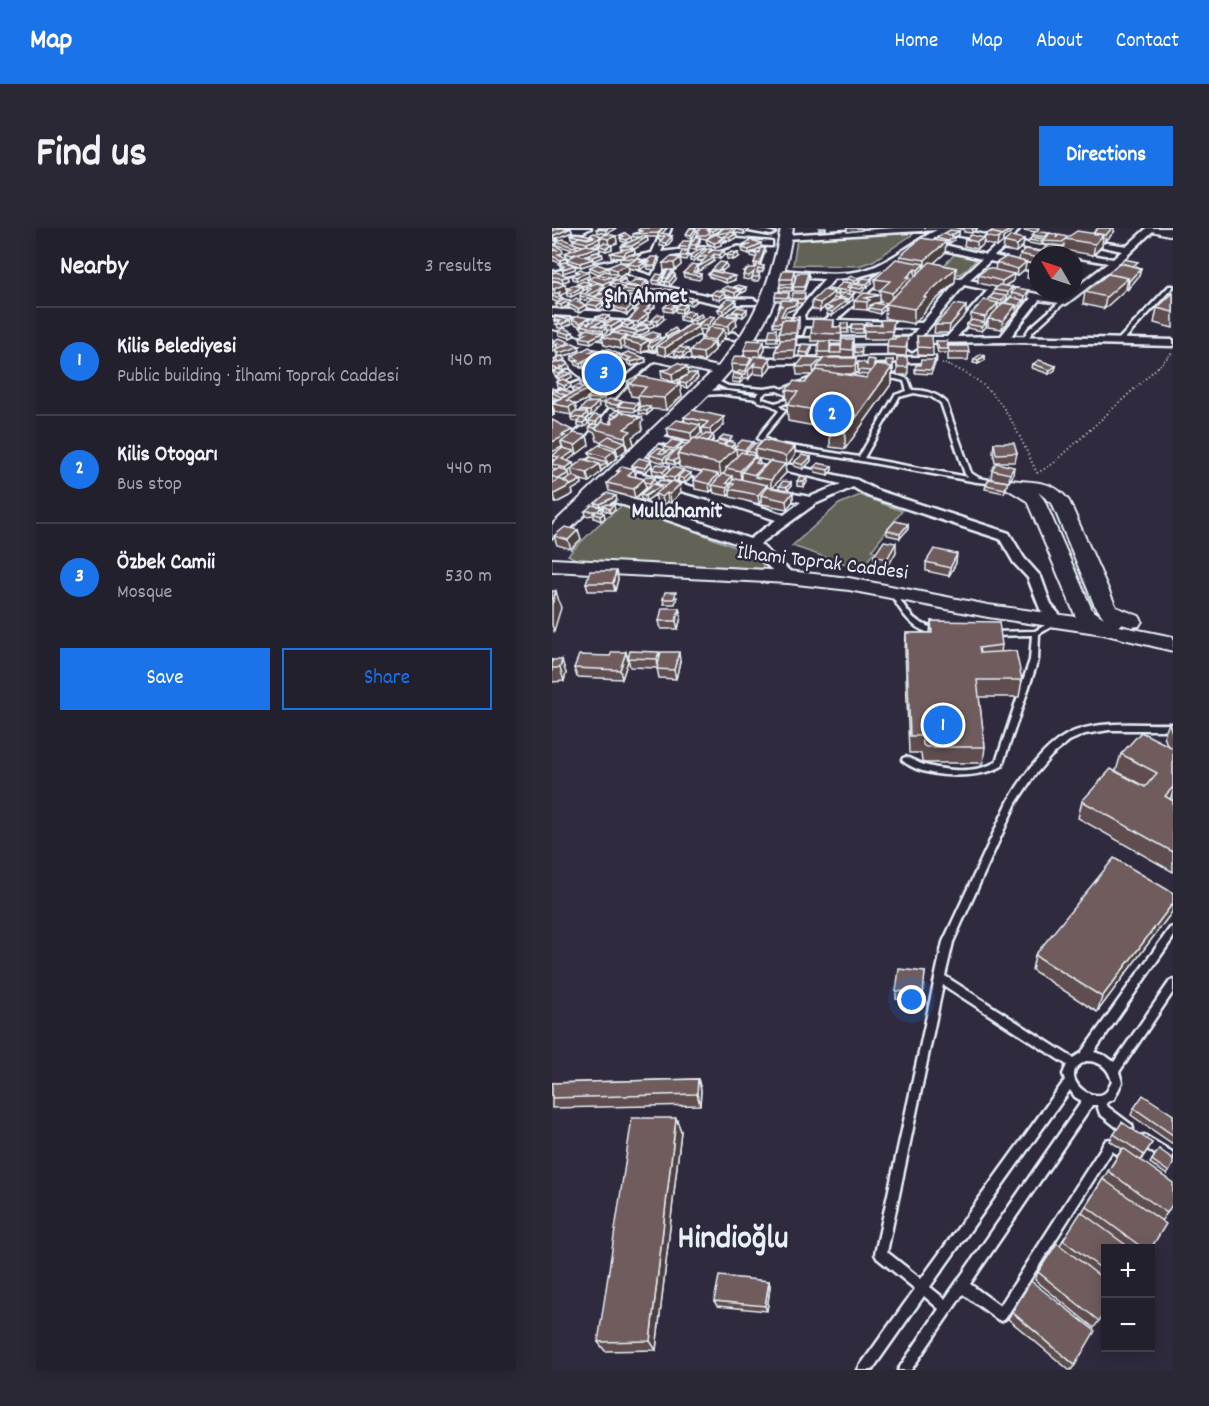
<!DOCTYPE html>
<html lang="en">
<head>
<meta charset="utf-8">
<style>
	:root { --surface:#23202e; --page:#2b2836; --text:#f1f3f6; --muted:#a3a3aa; --line:#403e4a; --accent:#1a73e8 }
	body { margin:0; font-family:Dekko,sans-serif; background:var(--page); color:var(--text) }
	.controls { position:absolute; right:18px; bottom:18px; display:grid; overflow:hidden; border-radius:0px; box-shadow:0 3px 15px #0003 }
	.controls button { width:54px; height:54px; display:grid; place-items:center; padding:0; border:0; border-bottom:2px solid var(--line); background:var(--surface); color:var(--text); font:30px sans-serif }
	.compass { position:absolute; left:477px; top:18px; width:54px; height:54px; border-radius:50%; background:var(--surface); box-shadow:0 3px 15px #0003; rotate:309deg }
	.you { position:absolute; left:360px; top:772px; width:21px; height:21px; margin:-15px; border:4px solid #fff; border-radius:50%; background:#1a73e8; box-shadow:0 0 0 9px #1a73e833 }
	.badge { display:grid; place-items:center; width:39px; height:39px; border-radius:50%; background:var(--accent); color:#fff; font-size:20px; font-weight:700 }
	.pin { position:absolute; translate:-50% -50%; border:3px solid #fff; box-shadow:0 2px 6px #0006 }
	.list { margin:0; padding:0; list-style:none }
	h2 { display:flex; justify-content:space-between; align-items:center; height:78px; margin:0; padding:0 24px; font-size:26px }
	h2 small { font-size:20px; font-weight:400; color:var(--muted) }
	.list li { display:grid; grid-template-columns:39px 1fr auto; gap:18px; align-items:center; box-sizing:border-box; height:108px; padding:0 24px; border-top:2px solid var(--line) }
	.list b { display:block; font-size:22px; white-space:nowrap }
	.list p { margin:0; font-size:20px; white-space:nowrap; color:var(--muted) }
	.list em { font-size:20px; font-style:normal; color:var(--muted) }
	.actions { display:flex; gap:12px; padding:18px 24px }
	.actions a { flex:1; padding:14px 0; border:2px solid var(--accent); border-radius:0px; text-align:center; font-size:21px; color:var(--accent) }
	.actions .main { background:var(--accent); color:#fff }
	.map { position:relative; flex:none; width:621px; height:1142px; overflow:hidden; border-radius:0px }
	header { display:flex; align-items:center; gap:36px; box-sizing:border-box; height:84px; padding:0 30px; background:var(--accent); color:#fff }
	header strong { font-size:28px }
	nav { display:flex; gap:33px; margin-inline-start:auto; font-size:21px }
	.intro { display:flex; align-items:center; justify-content:space-between; box-sizing:border-box; height:144px; padding:0 36px }
	h1 { margin:0; font-size:42px }
	.button { padding:15px 27px; border-radius:0px; background:var(--accent); color:#fff; font-size:21px; font-weight:700 }
	main { display:flex; gap:36px; padding:0 36px }
	aside { flex:1; background:var(--surface); border-radius:0px; box-shadow:0 3px 15px #0003 }
	.map>svg:first-child { display:block }
	.green { fill:#626457; stroke:#a5aaa8; stroke-width:1.5 }
	.lines { fill:none; stroke-linecap:round; stroke-linejoin:round }
	.lane-casing { stroke:#e8f1f8; stroke-width:5 }
	.street-casing { stroke:#e8f1f8; stroke-width:5 }
	.secondary-casing { stroke:#e8f1f8; stroke-width:4 }
	.path-far1 { stroke:#e8f1f8; stroke-width:1.5; stroke-dasharray:1 2; stroke-linecap:butt }
	.path { stroke:#e8f1f8; stroke-width:2; stroke-dasharray:1 3; stroke-linecap:butt }
	.lane { fill:#2f2a3d; fill-rule:evenodd }
	.street { fill:#2f2a3d; fill-rule:evenodd }
	.secondary { fill:#2f2a3d; fill-rule:evenodd }
	.wall { fill:#5f4e50; stroke:#e8f1f8; stroke-width:1.5; fill-rule:evenodd }
	.shaded-wall { fill:#4e4041; stroke:#e8f1f8; stroke-width:1.5 }
	.building { fill:#6f5b5d; stroke:#e8f1f8; stroke-width:1.5 }
	.labels { text-anchor:middle; stroke-width:5; stroke-linejoin:round; paint-order:stroke }
	.street-label { font-size:21px; fill:#e8f1f8; stroke:#2f2a3d }
	.far-district-label { font-size:22px; font-weight:bold; fill:#e8f1f8; stroke:#2f2a3d }
	.near-district-label { font-size:33px; font-weight:bold; fill:#e8f1f8; stroke:#2f2a3d }
</style>
</head>
<body>
<header>
<strong>Map</strong>
<nav><a>Home</a><a>Map</a><a>About</a><a>Contact</a></nav>
</header>
<div class="intro"><h1>Find us</h1><a class="button">Directions</a></div>
<main>
<aside>
<h2>Nearby<small>3 results</small></h2>
<ul class="list">
<li><span class="badge">1</span><div><b>Kilis Belediyesi</b><p>Public building · İlhami Toprak Caddesi</p></div><em>140 m</em></li>
<li><span class="badge">2</span><div><b>Kilis Otogarı</b><p>Bus stop</p></div><em>440 m</em></li>
<li><span class="badge">3</span><div><b>Özbek Camii</b><p>Mosque</p></div><em>530 m</em></li>
</ul>
<div class="actions"><a class="main">Save</a><a>Share</a></div>
</aside>
<div class="map">
<svg width="621" height="1142" viewBox="0 0 621 1142">
	<rect width="100%" height="100%" fill="#2f2a3d"/>
	<filter id="ink" filterUnits="userSpaceOnUse"><feTurbulence type="fractalNoise" baseFrequency=".0167" numOctaves="2"/><feDisplacementMap in="SourceGraphic" scale="12" xChannelSelector="R" yChannelSelector="G"/><feConvolveMatrix kernelMatrix="1 2 1 2 8 2 1 2 1" color-interpolation-filters="sRGB"/></filter>
	<g filter="url(#ink)">
		<g class="green">
			<path d="M363,5L321,33L307,38L241,37L245,11Z"/>
			<path d="M403,26L426,30C409,47 409,50 384,45Z"/>
			<path d="M308,267L350,283L320,322L323,324L308,341L240,318L287,276Z"/>
			<path d="M72,276L211,330V341L26,332L16,327L45,298Z"/>
		</g>
		<g class="lines">
			<defs>
				<g id="lane">
					<path d="M617,58H621V59L569,115H565V113Z"/>
					<path d="M509,73L513,74L481,103L475,112H471V111L477,101Z"/>
					<path d="M298,146L344,147L356,151L360,162C373,162 384,165 394,174L419,245L427,250L447,254V256L425,254L309,233L230,220V218L232,217L307,229L343,167L355,163L352,153L344,151L296,149V147ZM362,165L378,168L389,175L413,246L416,249L312,230L347,169Z"/>
					<path d="M262,149L267,150L234,163L241,166L239,173L227,178L233,183L214,206L212,210L222,215V217L220,218L206,211L209,205L227,183L221,178L206,173L205,171L168,166L152,167L149,165C166,159 187,165 204,168L208,164L175,161L160,154V152L162,151L176,158L212,161L226,159L230,161ZM225,163L235,167L234,172L223,175L210,171V168L214,164Z"/>
					<path d="M341,362L343,363C357,386 361,396 389,402V406C363,407 349,385 338,364Z"/>
					<path d="M504,391H506L509,393L487,406L486,432L450,538C426,552 370,551 350,532L351,530L354,529C360,531 366,535 372,537C394,543 423,546 444,534L478,432L480,407L439,408L435,406L439,404L483,403Z"/>
					<path d="M621,496V502H557L533,506L517,513L499,528L482,548L464,575L401,714L393,748L521,830L529,825L618,700L621,699V710L542,824L554,828L562,834L618,753L621,752V764L567,844L570,854L562,871L554,875L556,879L580,897L581,901L580,905L576,906L572,905L548,886L545,877H540L418,1056L448,1078L554,912L558,911C566,914 580,921 583,929L582,933L578,934L560,923L453,1091L449,1093L445,1091L411,1066L359,1142H346L387,1081L372,1068L320,1142H306L308,1138L363,1061L325,1030L323,1026L391,714L456,574C470,549 495,513 523,503C553,492 589,497 621,496ZM391,757L515,837L511,846L513,852L369,1051L335,1024ZM534,833C549,833 557,840 560,854C558,857 557,860 555,863C544,876 516,857 523,842C525,838 530,835 534,833ZM518,862L523,869L530,873L393,1071L378,1059Z"/>
					<path d="M592,907L620,924L621,927L620,932L616,933L612,932L588,916L587,912L588,908Z"/>
				</g>
				<g id="street">
					<path d="M8,0H39L31,4L14,3L0,8V3Z"/>
					<path d="M111,0H119L109,24L162,18L185,11L220,14V18H217L186,16L163,23L118,28L105,57L168,70L201,71L206,74L204,76H168L97,61L98,53L53,38L0,50V44L100,25ZM109,29L100,48L63,36Z"/>
					<path d="M180,0H201L223,5L219,7Z"/>
					<path d="M343,0H401L451,11L460,0H468L459,12L561,31L570,23L524,13L528,11L575,18L595,0H604L566,36L514,76L487,72L459,108L621,112V118L452,114L366,115L365,120L360,123L355,120L356,115L192,116V112L195,111L358,109L366,100L253,98L250,107H244L242,87L273,51L227,48L223,45L227,42C259,44 294,51 324,38C346,28 364,12 385,2L234,11L230,9L234,7ZM392,5L447,15L434,27L376,13ZM370,17L430,31L408,51L379,46V50L404,55L370,95L284,92L340,43L359,45V41L337,38ZM455,17L522,27V29L556,35L509,71L417,52L438,33L486,44V38L442,28ZM331,42L273,92H253L252,87L282,51L305,49ZM412,57L436,62L395,109H369ZM444,63L479,70L449,108L405,109Z"/>
					<path d="M81,79L89,81L75,91L0,87V81L73,85Z"/>
					<path d="M136,99L183,105L188,108L183,111L138,105C118,122 96,137 77,155C55,175 28,224 0,232V223L29,200L55,165L38,157L0,171V164L31,152L16,137L6,133V129L37,115H43V119L18,131L24,133L35,146L59,161Z"/>
					<path d="M383,129V133L379,134L197,136L192,133L197,130Z"/>
					<path d="M101,207L142,216L144,218L138,221L97,212V208Z"/>
					<path d="M187,225L305,252L324,262L457,305L472,330L489,349L499,377L513,393L506,397L501,396L488,381L476,350L462,335L448,311L316,268L301,259L263,276L208,316L241,346L243,349L236,353L231,352L195,319L42,267L40,264L42,261H50L198,311L224,292L176,276L64,245L62,243L64,241H72L184,270L232,287L249,274L215,267V261L258,269L289,256L183,230V226Z"/>
					<path d="M81,227L193,253L195,256L189,260L77,232L75,230Z"/>
				</g>
				<g id="secondary">
					<path d="M229,0H241C236,32 229,63 213,92C188,141 144,179 105,216C76,244 48,272 19,300L0,310V297L159,145L0,111V103L166,139C202,94 219,56 229,0Z"/>
					<path d="M593,0H621V8L595,2Z"/>
					<path d="M458,252C481,255 501,251 517,273L564,379L587,388L590,393L587,398L580,399L569,396L567,398L621,409V423L551,406L436,389L297,362L236,355L0,343V331L236,343L297,350L436,377L524,389L475,273L449,257L452,253ZM486,264L500,275L542,376L552,390L540,382L492,272Z"/>
				</g>
			</defs>
			<use href="#lane" class="lane-casing"/>
			<use href="#street" class="street-casing"/>
			<use href="#secondary" class="secondary-casing"/>
			<g class="path-far1">
				<path d="M390,135L400,139"/>
				<path d="M606,139L620,125"/>
			</g>
			<g class="path">
				<path d="M396,137C450,157 462,198 485,245"/>
				<path d="M485,245L501,236L608,137"/>
			</g>
			<use href="#lane" class="lane"/>
			<use href="#street" class="street"/>
			<use href="#secondary" class="secondary"/>
		</g>
		<g class="wall">
			<path d="M0,0H19L20,4L5,10L6,13L27,20L31,18L22,16L21,12L23,11L19,10L18,7L50,8H64L65,15L59,17L60,21L54,23L47,21L48,23L45,24L50,26L51,29L41,32V35L29,39L16,34L15,31L17,30L14,29L13,25L21,22L5,17V15L1,17L11,29L14,30L15,34H13L23,37V41L11,45L10,40L8,39V35L0,32ZM48,14L49,16L46,17L47,19L39,18ZM45,24L36,27L37,30L30,28Z"/>
			<path d="M47,0H65L54,6L45,4L44,1Z"/>
			<path d="M89,0H115L110,5L116,8H120V12L115,18H108V14L110,12H107L106,9H94H95L96,13L82,21L83,25L78,27L89,31L88,32L91,34L93,38L88,42L77,40L76,36L79,34H68V30L59,29L58,25L72,21H69V18L74,15L69,13L68,7L73,5L80,13L89,9H81V6L87,4L86,2Z"/>
			<path d="M138,0H171L162,6H158V8L155,11L148,10V13L144,21H138V19L136,22H128L127,19L139,13V15L145,9V7L147,3H144L139,11L135,9L134,6Z"/>
			<path d="M172,0H197V2L192,6L183,5V2L181,5L184,6L185,9L178,13L173,11V8L169,9L172,14L169,15V17L163,19L155,15L154,11Z"/>
			<rect x="267" y="0" width="7" height="2"/>
			<path d="M412,0H426L420,5L412,4Z"/>
			<path d="M472,0H487L484,4L472,2Z"/>
			<path d="M407,3V7L402,9V12L396,16H394L393,25L382,35L404,40L403,54L374,81L373,84L362,96L342,92L340,111H312V97H328L342,92L333,90L334,76L335,75L328,74L324,75L333,81L328,86L317,83V81L315,82L302,81V73L328,67V62H323V51L348,32V28L384,12V10Z"/>
			<path d="M461,3L451,10V14L445,19L432,15L433,8Z"/>
			<path d="M562,4L552,15L550,14V18L541,27L511,22L512,17L511,18L501,17L508,27H486V53L475,50L476,43L483,37L474,34L473,41L465,48L461,47V53L453,58L460,65L464,60L476,70L450,101L436,99V92L434,95V99L430,103L415,100V96L418,94L419,86L437,73V70L441,66L442,62L444,59L426,55V47L443,42L444,35L467,32L468,26L488,24L497,17H492V13H491V15L488,17L476,15L477,12L480,9V7L516,9ZM459,67V69L453,75L445,81L446,76H449Z"/>
			<path d="M432,10L431,17L425,21L412,18L413,11Z"/>
			<path d="M472,11L471,18L464,24L451,22L452,14Z"/>
			<path d="M192,16L209,19L201,24H213L208,37L212,38V41L210,44H206L208,49L206,53H200V50L197,52L191,51L192,43L203,40L204,39H203L202,35L204,30L199,28V25L197,26L191,24L190,20L193,19Z"/>
			<path d="M160,21V23H172L173,26L168,31L162,30V33L147,43L146,39L152,33H146V30L142,33H138V29L153,23Z"/>
			<path d="M137,26L134,32L129,31L128,28Z"/>
			<path d="M174,27L187,29L181,32L175,31Z"/>
			<path d="M128,30L129,37L123,42H118L121,43L124,51L118,58H114L113,54H111V51L108,56H101V52L111,47V49L115,42L112,43L111,35Z"/>
			<path d="M107,33L103,42L96,41L94,34Z"/>
			<path d="M174,35L175,39L170,43L171,46L183,48V52L174,55L157,49L156,46L160,43V42Z"/>
			<path d="M76,37L77,44L67,49V51L74,55L71,56L75,59V57H95L89,63H87V64L85,66L82,73L78,72L75,75L80,74L81,81L75,87L63,82L62,79L64,77V74L57,80L52,79L51,76L59,68L51,75V77L46,82L36,80L35,76L38,74L29,72L28,68L33,66L36,63L35,61L32,62L30,61L31,63L19,69L15,68L14,64L9,67V69L12,72H18V75L30,76L34,77L35,81L27,85L17,80V77L10,81L5,80L4,76L7,75L0,72V54L15,64V60L25,58V56L36,54L35,51L46,49V46L38,42V39L56,40L57,44L56,39ZM59,56V58L71,63L72,65L76,66L69,67V65L59,68L57,61L52,60Z"/>
			<path d="M146,37V41L144,45L149,46V50L147,52L132,49L131,45Z"/>
			<path d="M585,38L584,39L589,40L587,48L576,61L574,60L552,81L531,76L533,64Z"/>
			<path d="M242,42L243,50L240,63H228V51Z"/>
			<path d="M24,43L36,44L37,48L25,53L21,51L20,47L25,45Z"/>
			<path d="M0,45L16,48L17,52L11,54L0,52Z"/>
			<path d="M257,49L252,63H242L241,59Z"/>
			<path d="M307,50V53L320,55L315,60H312V62L309,65L299,63L297,66L301,71L280,88L275,86V82H273V79L268,83L260,81V73L277,63L283,62V61L295,54V51ZM287,65L292,66L287,69L288,71L275,77L282,70L286,71Z"/>
			<path d="M182,59L194,63L190,65L188,64V66L183,69L173,66L174,68L168,72L160,70L159,66L170,64V61L182,60Z"/>
			<path d="M120,62L121,66L119,67L128,75L127,76L134,81L130,85L124,84L123,81L120,84L112,83V79L118,74L113,73V70H110V67L106,71H101V74L102,75L103,79L98,82L99,83L96,86V89L92,93L100,94V92L112,91L105,97H102V98L96,100L97,103L87,108L89,109V111H90V109L108,110L106,111L113,109V106L125,105L138,96V92L151,88L152,92L143,97L146,98V97L163,89L164,93L181,85V83L195,81V85L191,89L186,88L184,92L185,97L177,105H173V109L164,119H162L163,122L152,133L139,131L138,123L149,112V110L155,102L147,101L148,106L114,128L106,126L105,119L101,123L97,121L90,125L73,120L72,118L69,121L52,117L50,109L39,115L29,113L28,109L31,108L30,104L34,102L30,101L29,99L21,95L20,91L38,94L35,96H36L45,91L44,89L57,88L58,92L53,95H51L52,97L47,99L53,100V97H70L60,103L55,102V104L51,106V109L57,107L70,99V96L75,93L83,86L82,82L88,76L84,75L83,72ZM89,96V98L83,101V102L78,101L82,99V98H87Z"/>
			<path d="M237,65V73H239V71L253,69L252,75H245L243,81L234,84L231,88L239,89V92L247,89L243,130H224L223,123L228,113L227,105L229,99L221,98V95L229,73H223V69Z"/>
			<path d="M621,65V100L602,95L605,80Z"/>
			<path d="M129,71L144,74L139,77L129,75Z"/>
			<path d="M184,72V76L171,86L167,85L166,81L170,78V75Z"/>
			<path d="M414,86L397,105H382L383,97Z"/>
			<path d="M128,88H143L136,94L128,92Z"/>
			<path d="M2,92L19,96L11,100H6L5,96H3Z"/>
			<path d="M282,92V99H289L296,95V105H290L289,114L278,113L279,118H289L301,111V129H278V130H304L303,146H293L314,150L317,147L306,146V134L315,137L323,136L322,139L334,138L341,132V146H340V155L293,221L278,219V203L279,201L236,193L234,162L253,155L259,147H245L244,139L266,130L267,113H259V105Z"/>
			<path d="M311,100V105H299V101Z"/>
			<path d="M224,101L225,113H216V109Z"/>
			<path d="M6,103L21,104L22,108L18,110L7,107Z"/>
			<path d="M365,108L381,120V128L366,127Z"/>
			<path d="M343,111L355,117L354,128L335,127V119Z"/>
			<path d="M1,113L18,114L19,116L27,118L28,122L19,126L10,129L17,136L18,140L12,143L13,145L20,149L13,152L18,155L19,159L13,162L5,158L4,154L6,153L0,143V136L3,135L2,131L7,129L4,125Z"/>
			<path d="M212,113L213,121L210,129L219,138L213,147L203,146L202,143L197,151L195,150H191V152L188,155L180,154V150L185,146L186,145L180,144L179,136L193,129L192,122Z"/>
			<path d="M384,113L417,124L416,132H396V125H386L384,117Z"/>
			<path d="M260,117V121L256,129L247,128V124Z"/>
			<path d="M302,119L310,123L309,129L302,128Z"/>
			<path d="M122,123L137,125L131,129L123,127Z"/>
			<path d="M44,124L67,126L70,141L60,146L65,152L54,158L48,156V153H47L34,149L32,138L29,140L24,137L23,134L20,132V128L45,126Z"/>
			<path d="M69,127L93,130L94,134L80,138L76,136L75,133L70,131Z"/>
			<path d="M433,128V132L426,136L421,135L422,131Z"/>
			<path d="M345,129L356,139V147H345Z"/>
			<path d="M383,132V136L379,146L363,145V141L368,137Z"/>
			<path d="M481,136L504,138L503,142L497,146L480,140Z"/>
			<path d="M109,142L136,146L146,150L135,160L128,158L130,168L114,182L99,181V183L95,187L87,186L86,182L88,180L86,169L79,168L75,153L126,156V154L135,147L121,154L110,150Z"/>
			<path d="M40,153L41,155L55,167L52,168L53,172L51,175H46L47,179L39,188L35,187L36,189L34,191L36,196L32,199L26,198L25,194L20,193L19,189L20,187L3,184L1,179L2,187L0,188V160L5,163L20,165L22,164L20,160L29,158L28,154ZM36,171V174L44,175L28,182V184H25L23,177Z"/>
			<path d="M52,175L87,180L83,184L67,182V181L66,182L53,179Z"/>
			<path d="M59,186L91,193L89,194L90,202L80,209L82,216L66,228L64,227L65,230L37,254L29,252L30,256L20,262L21,266L4,275L0,272V244L4,242L0,240V235L3,232H2L0,228L11,220L0,192L21,206L35,208L37,217L25,226H22L23,227L15,233L22,238L38,229L37,224L49,218V214L45,213L43,205L38,203L37,199L39,198L38,197L37,193L50,192L46,197L58,196V193L61,190H59ZM19,241L21,248L18,249L17,245L16,244Z"/>
			<path d="M132,189L172,197L161,207L162,211L160,214L164,215L168,212V211L181,213L180,214L183,219L201,214V217L208,216L243,219V227L235,237H233L234,245L220,260L227,262V258L239,254V258L235,263L241,264V273L235,281L210,276L209,273L207,276L178,269V266L176,268L162,265L161,261L158,264L143,261L142,252L150,244L127,239V234L123,237L116,235L115,233L112,235L98,231V227L113,226L114,224H113L112,219L130,214V216L136,217L139,214L117,209L115,200L133,193ZM148,200L150,201L151,208L146,211L143,210L149,205ZM204,227V230L217,233L212,239L208,236L207,231L203,230Z"/>
			<path d="M442,215L465,225L463,234H443L441,224Z"/>
			<path d="M259,229V233L251,241L242,238V234Z"/>
			<path d="M99,233L100,237L94,244L85,242L84,246H83L84,249L104,255L103,256L105,257L104,255H118L120,254L112,252V248L101,246L100,241L117,238V242H131V244L139,249L133,255L127,254L126,251L123,254L129,264L119,275L116,274L112,277L105,275L103,266H105L94,273L89,271L88,267L97,259L94,258V260L83,270L57,263L55,255L66,245L65,243L79,241L80,239V237Z"/>
			<path d="M444,235L461,247L457,254L439,251L440,242Z"/>
			<path d="M280,238V242L276,247L263,244L262,239Z"/>
			<path d="M245,253L255,254L252,259L245,258Z"/>
			<path d="M434,257L455,258L452,265L433,261Z"/>
			<path d="M65,272L58,276L63,282L58,285L52,282L51,280H50V284L52,285L53,290L49,293L42,290V287L34,288L33,283L44,278L43,275Z"/>
			<path d="M356,296V301L348,310L335,307V302Z"/>
			<path d="M26,302L29,311L19,321L5,317L2,308Z"/>
			<path d="M344,324L335,340L322,337V328Z"/>
			<path d="M374,334L404,335L397,348L374,343Z"/>
			<path d="M66,351L63,363H36L34,355Z"/>
			<path d="M125,369L123,376H112L111,371Z"/>
			<path d="M127,380L129,389L126,401H109L107,393Z"/>
			<path d="M379,393L450,417L449,424L470,452L467,469H427L433,519L431,535H373L370,534L369,525H357L353,422L354,405H378Z"/>
			<path d="M74,424L76,433L70,451L25,449L22,440L58,428Z"/>
			<path d="M76,430H108L128,433L124,451L107,450L105,440L78,439Z"/>
			<path d="M0,432L14,445L12,453L0,454Z"/>
			<path d="M617,495H621V644L526,590L530,573L593,559L564,543L569,526L615,517L612,508Z"/>
			<path d="M621,665V681L620,684L545,784L480,742L483,727Z"/>
			<path d="M373,744L370,774L344,771V763Z"/>
			<path d="M146,851L149,862L148,877L0,880V855Z"/>
			<path d="M582,880L621,887V916L579,887Z"/>
			<path d="M124,890L129,903L104,1122L53,1123L46,1114Z"/>
			<path d="M562,906L600,915L589,932L615,985L609,993L598,1020H554V1082L542,1100L483,1052L486,1044L508,1017L511,1012L530,984L570,921L558,913Z"/>
			<path d="M607,921L621,936L615,947L598,935Z"/>
			<path d="M217,1053L218,1058L215,1083L165,1078L162,1073Z"/>
			<path d="M460,1084L523,1137L519,1142H517L456,1091Z"/>
		</g>
		<g class="shaded-wall">
			<path d="M19,0L20,4L0,12V8Z"/>
			<path d="M57,0H65L54,6V2Z"/>
			<path d="M111,0H115L107,9L106,5Z"/>
			<path d="M144,0V4L139,11V7Z"/>
			<path d="M165,0H171L162,6L161,3Z"/>
			<path d="M181,0H184V1L177,8H173L165,10L164,6Z"/>
			<path d="M195,0H197V2L192,6V3Z"/>
			<path d="M295,0H310V2L295,4Z"/>
			<path d="M422,0H426L420,5V2Z"/>
			<path d="M462,0L461,3L451,10V14L445,19L446,11L450,7Z"/>
			<path d="M560,0H562V4L552,15L554,7Z"/>
			<path d="M407,3V7L402,9V12L396,16V13L400,10V7Z"/>
			<path d="M184,6L185,9L178,13V9Z"/>
			<path d="M551,7L550,18L541,27L543,16Z"/>
			<path d="M64,8L65,15L57,18L56,11Z"/>
			<path d="M120,8V12L115,18L114,15Z"/>
			<path d="M79,9L80,13L75,15L74,12Z"/>
			<path d="M95,9L96,13L81,22L80,18Z"/>
			<path d="M148,9V13L144,21V17Z"/>
			<path d="M48,10V14L36,19L35,15Z"/>
			<path d="M171,10L172,14L169,15V17L163,19L162,15Z"/>
			<path d="M432,10L431,17L425,21V14Z"/>
			<path d="M6,11L7,14L4,13L5,15L0,17V13Z"/>
			<path d="M472,11L471,18L464,24L465,17Z"/>
			<path d="M394,14L393,25L373,43V32Z"/>
			<path d="M209,15V19L197,26V22Z"/>
			<path d="M60,17V21L54,23V20Z"/>
			<path d="M47,19L48,23L20,31V27Z"/>
			<path d="M509,19L508,27H501V26Z"/>
			<path d="M153,20L156,32L146,33V30L142,33V30Z"/>
			<path d="M213,20V24L207,41V37Z"/>
			<path d="M82,21L83,25L75,28L71,30V27L74,24Z"/>
			<path d="M172,23L173,26L168,31L167,27Z"/>
			<path d="M186,25L187,29L181,32V28Z"/>
			<path d="M50,26L51,29L42,33L41,29Z"/>
			<path d="M162,26V33L147,43L146,39Z"/>
			<path d="M106,29L107,33L103,42V38Z"/>
			<path d="M14,30L15,34L9,36L8,32Z"/>
			<path d="M128,30L129,37L123,42L122,35Z"/>
			<path d="M41,31V35L29,39L28,35Z"/>
			<path d="M91,32V36L93,35V38L88,42V34Z"/>
			<path d="M474,34L473,41L465,48L466,41Z"/>
			<path d="M174,35L175,39L170,43L168,41Z"/>
			<path d="M372,36L371,47L366,53V42Z"/>
			<path d="M23,37V41L11,45V41Z"/>
			<path d="M76,37L77,44L67,49V51L58,54L59,56L52,60L51,56L60,50L65,48L64,42Z"/>
			<path d="M404,40L403,54L374,81L373,84L362,96V81L372,69Z"/>
			<path d="M589,40L587,48L576,61L577,53Z"/>
			<path d="M363,41V52L339,76L340,65Z"/>
			<path d="M242,42L243,50L240,63V51Z"/>
			<path d="M36,44L37,48L25,53L24,49Z"/>
			<path d="M256,45L257,49L252,63V59Z"/>
			<path d="M462,46L461,53L449,60L450,53Z"/>
			<path d="M111,47V51L108,56L107,53Z"/>
			<path d="M123,47L124,51L118,58L117,54Z"/>
			<path d="M16,48L17,52L11,54L10,50Z"/>
			<path d="M183,48V52L174,55L173,51Z"/>
			<path d="M307,50V53L303,57V53Z"/>
			<path d="M576,50L574,61L552,81L554,69Z"/>
			<path d="M73,51L74,55L66,58V54Z"/>
			<path d="M320,51V55L315,60V56Z"/>
			<path d="M95,53V57L89,63V59Z"/>
			<path d="M39,55L40,59H34L35,61L32,62L31,58Z"/>
			<path d="M13,56L15,64L9,67L8,71L11,70L12,74L8,75L7,71L4,69L2,61Z"/>
			<path d="M51,57L52,60L47,65V66L36,71L35,67Z"/>
			<path d="M30,59L31,63L19,69V65Z"/>
			<path d="M194,59V63L190,65V61Z"/>
			<path d="M460,59V67L455,72L456,64Z"/>
			<path d="M87,60V64L85,66L86,69L82,73V69L84,67L83,63Z"/>
			<path d="M57,61L59,68L51,75V77L46,82L45,78L51,74L50,71L53,64Z"/>
			<path d="M110,61L111,65L106,71L105,68Z"/>
			<path d="M188,62V66L183,69V65Z"/>
			<path d="M477,62L476,70L472,75L473,68Z"/>
			<path d="M173,64L174,68L168,72V68Z"/>
			<path d="M282,64V71L268,83V75Z"/>
			<path d="M69,65L70,69L64,71V74L57,80V76Z"/>
			<path d="M301,67V71L297,75V71Z"/>
			<path d="M328,67V74L318,77V80L315,82V74L313,70Z"/>
			<path d="M77,68L78,72L71,79L70,75Z"/>
			<path d="M143,70L144,74L139,77L138,73Z"/>
			<path d="M128,71V75L124,79L123,81L120,84V80L121,77Z"/>
			<path d="M18,72L19,76H16L17,77L10,81L9,77Z"/>
			<path d="M184,72V76L171,86V82Z"/>
			<path d="M295,72V76L280,88V84Z"/>
			<path d="M471,72V76L450,101L451,93L464,77Z"/>
			<path d="M245,73V77L243,81L234,84L230,92L229,88L233,80Z"/>
			<path d="M80,74L81,81L75,87L74,83Z"/>
			<path d="M102,75L103,79L98,82L99,83L96,86V89L90,95H89V96L87,98L86,94L92,84L96,79Z"/>
			<path d="M446,75L445,82L436,91L434,95V99L430,103V99L432,97L433,89Z"/>
			<path d="M34,77L35,81L27,85L26,81Z"/>
			<path d="M134,77V81L130,85V81Z"/>
			<path d="M333,77V81L328,86V82Z"/>
			<path d="M414,78V86L397,105L398,97Z"/>
			<path d="M195,81V85L191,89V85Z"/>
			<path d="M142,84L143,88L136,94V90Z"/>
			<path d="M186,85V89L184,92L185,97L177,105L176,98Z"/>
			<path d="M111,87L112,91L105,97V93Z"/>
			<path d="M57,88L58,92L53,95V91Z"/>
			<path d="M151,88L152,92L143,97V93Z"/>
			<path d="M163,89L164,93L156,102L155,98Z"/>
			<path d="M247,89V100L244,113L243,130L244,105L245,93Z"/>
			<path d="M37,90L38,94L31,98L29,97V99L28,95Z"/>
			<path d="M18,92L19,96L11,100L10,96Z"/>
			<path d="M51,93L52,97L43,101L41,97Z"/>
			<path d="M69,93L70,97L60,103L59,99Z"/>
			<path d="M101,94L102,98L96,100L97,103L83,110L82,106L95,100V97Z"/>
			<path d="M81,95L82,99L76,102L75,98Z"/>
			<path d="M147,98L148,106L114,128L113,120Z"/>
			<path d="M54,100L55,104L52,107L51,103Z"/>
			<path d="M172,101L173,109L164,119L163,112Z"/>
			<path d="M125,103V107L116,112L115,109Z"/>
			<path d="M21,104L22,108L18,110L17,106Z"/>
			<path d="M50,105L51,109L39,115L38,111Z"/>
			<path d="M107,106L108,110L100,116L99,112Z"/>
			<path d="M75,108L76,113L71,112L72,118L69,121L67,113Z"/>
			<path d="M114,108L115,112L105,118V119L101,123L100,119Z"/>
			<path d="M97,112L98,118H96L97,121L90,125L89,117Z"/>
			<path d="M212,113L213,121L209,130L208,122Z"/>
			<path d="M162,114L163,122L152,133L151,125Z"/>
			<path d="M5,117L6,121L0,124V119Z"/>
			<path d="M260,117V121L256,129V125Z"/>
			<path d="M27,118L28,122L19,126L7,129L6,125Z"/>
			<path d="M136,121L137,125L131,129V125Z"/>
			<path d="M67,126L70,141L47,153L43,138Z"/>
			<path d="M433,128V132L426,136V132Z"/>
			<path d="M199,129L200,138L202,135V143L197,151L196,137Z"/>
			<path d="M93,130L94,134L80,138L79,134Z"/>
			<path d="M218,130L219,138L213,147V139Z"/>
			<path d="M271,130V138L265,139V144L262,147L261,139Z"/>
			<path d="M31,134L32,138L29,140L28,135Z"/>
			<path d="M17,136L18,140L12,143L11,139Z"/>
			<path d="M504,138L503,142L497,146L498,142Z"/>
			<path d="M135,139L136,147L121,154L120,146Z"/>
			<path d="M340,139V155L293,221V205Z"/>
			<path d="M12,144L13,148L19,145L20,149L8,155L6,146Z"/>
			<path d="M145,146L146,150L135,160L134,156Z"/>
			<path d="M64,148L65,152L54,158L53,154Z"/>
			<path d="M191,148V152L188,155V151Z"/>
			<path d="M40,153L41,157L33,161L32,156Z"/>
			<path d="M18,155L19,159L13,162L12,158Z"/>
			<path d="M128,156L130,168L114,182L112,170Z"/>
			<path d="M53,159L55,167L47,171L45,163Z"/>
			<path d="M39,160L41,169L35,170L36,171L23,177L25,184L19,187L17,179L3,176Z"/>
			<path d="M46,174L47,179L39,188L38,183Z"/>
			<path d="M0,175L2,187L0,188Z"/>
			<path d="M86,175L87,180L83,184L82,180Z"/>
			<path d="M98,179L99,183L95,187V183Z"/>
			<path d="M35,184L36,189L32,194L31,190Z"/>
			<path d="M49,188L50,192L45,198L44,194Z"/>
			<path d="M88,189H90L91,193L89,194L90,202L80,209L82,216L75,221L72,201Z"/>
			<path d="M172,189V197L161,207L162,211L156,218V214L159,210L158,201Z"/>
			<path d="M35,192L36,196L32,199L31,195Z"/>
			<path d="M148,197L149,205L140,214L139,205Z"/>
			<path d="M20,202L22,210L9,214L10,219L0,224V214L10,207Z"/>
			<path d="M35,208L37,217L25,226L23,218Z"/>
			<path d="M73,214L74,222L66,228L64,220Z"/>
			<path d="M201,214L202,218L195,223L194,226L193,222Z"/>
			<path d="M243,219V227L235,237L234,228Z"/>
			<path d="M184,220L185,232L174,240V243L169,248L167,236Z"/>
			<path d="M63,222L65,230L55,237L54,229Z"/>
			<path d="M22,223L23,227L12,236L10,231Z"/>
			<path d="M121,223L122,227L115,231V233L112,235L111,231Z"/>
			<path d="M203,223V236L190,244V250L189,252L188,243L202,228V225Z"/>
			<path d="M259,229V233L251,241V237Z"/>
			<path d="M126,230L127,234L123,237L122,233Z"/>
			<path d="M99,233L100,237L94,244L93,240Z"/>
			<path d="M55,234V238L49,243L48,239Z"/>
			<path d="M21,235L22,239L14,245L13,240Z"/>
			<path d="M47,236L49,244L37,254L35,245Z"/>
			<path d="M233,236L234,245L219,261V252Z"/>
			<path d="M117,238V243L112,248L111,244Z"/>
			<path d="M280,238V242L276,247V242Z"/>
			<path d="M462,239L461,247L457,254L458,246Z"/>
			<path d="M82,241L84,250L76,247Z"/>
			<path d="M131,242L132,246L126,249V251L123,255L122,250Z"/>
			<path d="M17,245L18,249L7,255L6,251Z"/>
			<path d="M139,245V249L133,255L132,251Z"/>
			<path d="M166,246L167,255L160,257L161,261L158,264L157,256Z"/>
			<path d="M180,248L181,256L178,255V266L176,268L174,255Z"/>
			<path d="M255,249V254L252,259V254Z"/>
			<path d="M103,250L104,255L99,260L98,255Z"/>
			<path d="M92,251L94,260L83,270L81,261Z"/>
			<path d="M29,252L30,256L20,262L21,266L4,275L2,266Z"/>
			<path d="M239,254V258L235,263V259Z"/>
			<path d="M128,256L129,264L119,275L118,266Z"/>
			<path d="M215,257L216,266L209,267V273L207,276L206,267Z"/>
			<path d="M109,258V262L94,273L93,268Z"/>
			<path d="M241,264V273L235,281L234,273Z"/>
			<path d="M115,265L116,274L112,277L110,269Z"/>
			<path d="M64,268L65,272L53,279L51,278V280H50V284L47,287L46,283L49,280L48,276Z"/>
			<path d="M62,277L63,282L58,285L57,281Z"/>
			<path d="M52,285L53,290L49,293L48,288Z"/>
			<path d="M356,296V301L348,310V306Z"/>
			<path d="M26,302L29,311L19,321L16,312Z"/>
			<path d="M344,315V324L335,340V331Z"/>
			<path d="M405,326L404,335L397,348L398,340Z"/>
			<path d="M64,343L66,351L63,363L61,355Z"/>
			<path d="M4,363L9,380L2,403L0,397V376Z"/>
			<path d="M127,380L129,389L126,401L124,393Z"/>
			<path d="M74,424L76,433L70,451L68,442Z"/>
			<path d="M107,424L108,432L106,440L105,431Z"/>
			<path d="M127,424L128,433L124,451L122,442Z"/>
			<path d="M10,432L14,445L12,453L8,440Z"/>
			<path d="M621,559V563L618,572L613,568Z"/>
			<path d="M621,675L620,684L545,784L550,769Z"/>
			<path d="M146,851L149,862L148,877L145,866Z"/>
			<path d="M124,890L129,903L104,1122L98,1113Z"/>
			<path d="M217,1053L218,1058L215,1083L213,1078Z"/>
		</g>
		<g class="building">
			<path d="M8,0H19L0,8V3Z"/>
			<path d="M47,0H57L54,2L44,1Z"/>
			<path d="M89,0H111L106,5L116,6V8H120L114,15L108,14L113,8H106V5L81,6L91,3L86,2Z"/>
			<path d="M138,0H144L139,7L134,6Z"/>
			<path d="M148,0H157L155,2L158,4L154,7H145Z"/>
			<path d="M159,0H165L161,3L156,2Z"/>
			<path d="M172,0H181L177,4L164,6Z"/>
			<path d="M185,0H195L192,3L183,1Z"/>
			<path d="M444,0H461L450,7L437,5Z"/>
			<path d="M546,0H560L554,7L541,5Z"/>
			<path d="M398,2L407,3L400,7L393,6L402,9L396,13L384,10Z"/>
			<path d="M484,3L497,5L493,9L480,7Z"/>
			<path d="M525,3L551,7L543,16L513,11Z"/>
			<path d="M179,4L184,6L178,9L173,8Z"/>
			<path d="M438,4L451,7L446,11L433,8Z"/>
			<path d="M25,5L40,8L35,10L18,7Z"/>
			<path d="M42,5L50,8L48,9L49,10L35,15L21,12L27,9L36,11L42,9L38,7Z"/>
			<path d="M73,5L79,9L74,12L68,10L72,8L68,7Z"/>
			<path d="M498,5L505,7L504,10L507,7L516,9L513,11L511,14L492,13Z"/>
			<path d="M55,6L64,8L56,11L48,9Z"/>
			<path d="M164,6L171,10L167,12L169,13L162,15L154,11Z"/>
			<path d="M419,7L432,10L425,14L413,11Z"/>
			<path d="M91,8L95,9L80,18H69Z"/>
			<path d="M459,8L472,11L465,17L452,14Z"/>
			<path d="M0,9L6,11L0,13Z"/>
			<path d="M143,9H148L144,17H138Z"/>
			<path d="M480,9L492,11L489,14L477,12Z"/>
			<path d="M369,10L394,14L373,32L348,28Z"/>
			<path d="M11,11L26,17L21,19L4,13Z"/>
			<path d="M199,12L209,15L197,22L190,20L197,17L192,16Z"/>
			<path d="M131,13H139L136,19H127Z"/>
			<path d="M52,15L60,17L54,20L46,17Z"/>
			<path d="M0,16L10,21L11,25L6,26L14,30L8,32L0,28V23L5,22L0,20Z"/>
			<path d="M34,17L47,19L20,27L13,25Z"/>
			<path d="M498,17L509,19L501,26H506L505,27H486V30L468,26L474,21L488,24Z"/>
			<path d="M78,20L82,21L74,24L71,27L58,25Z"/>
			<path d="M153,20L142,30L138,29L145,22Z"/>
			<path d="M208,20H213L207,37L212,38L210,41L206,40L205,45H208L206,49H200L202,44L197,48L191,47L194,43H192L197,40H203L206,35H202L205,27L199,24L207,25Z"/>
			<path d="M155,21H160L156,25L161,22L172,23L167,27L162,26L159,29L162,30L146,39L155,28L146,30Z"/>
			<path d="M130,23H137L134,28H128Z"/>
			<path d="M45,24L50,26L41,29L36,27Z"/>
			<path d="M180,24L186,25L181,28L174,27Z"/>
			<path d="M25,26L41,31L28,35L15,31Z"/>
			<path d="M76,27H89L83,31L68,30Z"/>
			<path d="M99,29H106L103,38H95L98,34H94Z"/>
			<path d="M118,29L128,30L122,35H111Z"/>
			<path d="M454,29L474,34L466,41L444,35Z"/>
			<path d="M84,31L91,32L88,34L93,35L88,38L76,36Z"/>
			<path d="M344,31L372,36L366,42L363,41L355,49H358L340,65L328,62L338,53L323,51Z"/>
			<path d="M572,31L586,34L581,38L568,35Z"/>
			<path d="M12,34L23,37L11,41L10,39L12,38L7,36Z"/>
			<path d="M68,34L76,37L64,42L56,39Z"/>
			<path d="M168,34L174,35L168,41L171,43L160,42Z"/>
			<path d="M378,34L404,40L372,69L374,70L362,81L334,76Z"/>
			<path d="M567,35L589,40L577,53H576V50L556,46L553,48Z"/>
			<path d="M45,36L56,40L47,43L38,39Z"/>
			<path d="M140,36L146,37L141,44L149,46L147,48L131,45Z"/>
			<path d="M483,36L486,37V45L476,43Z"/>
			<path d="M436,40L462,46L450,53L426,47Z"/>
			<path d="M28,41L36,44L24,49L20,47L27,44L24,43Z"/>
			<path d="M116,42L121,43L115,50H111Z"/>
			<path d="M231,42H242L240,51H228Z"/>
			<path d="M53,43L66,47L60,50L46,46Z"/>
			<path d="M160,43L183,48L173,51L156,46Z"/>
			<path d="M4,44L16,48L10,50L0,49V45Z"/>
			<path d="M121,45L123,47L117,54H113Z"/>
			<path d="M245,45H256L252,59H241Z"/>
			<path d="M105,46L111,47L107,53L101,52Z"/>
			<path d="M556,46L576,50L554,69L533,64Z"/>
			<path d="M43,48L53,51L58,49L62,51L51,56L35,51Z"/>
			<path d="M299,48L307,50L303,53L295,51Z"/>
			<path d="M72,49L73,51L66,54L74,58L72,60L58,54Z"/>
			<path d="M311,50L320,51L315,56L306,55Z"/>
			<path d="M83,52L95,53L89,59L75,57Z"/>
			<path d="M3,53L13,56L2,61H0V54Z"/>
			<path d="M31,53L39,55L31,58L25,56Z"/>
			<path d="M292,54L300,55L295,59L299,60L297,63L283,61Z"/>
			<path d="M45,55L51,57L48,59L52,60L35,67L44,69L40,71L28,68L29,65L33,66L39,61L34,59Z"/>
			<path d="M229,56H240V60L227,59Z"/>
			<path d="M302,56L312,58L309,61L298,59Z"/>
			<path d="M21,57L30,59L19,65L14,64L19,61L15,60Z"/>
			<path d="M186,57L194,59L190,61L182,59Z"/>
			<path d="M447,57L460,59L456,64L442,62Z"/>
			<path d="M74,58L87,60L83,63L71,61Z"/>
			<path d="M175,58L188,62L183,65L170,61Z"/>
			<path d="M464,60L477,62L473,68L459,65Z"/>
			<path d="M52,61H57L53,64L58,65L50,71L44,70L45,67L51,66L47,65Z"/>
			<path d="M100,61H110L105,68L99,67L97,70H101L97,74L102,75L96,79H98L92,84L96,85L86,94L76,93L86,82H82L92,73L83,72L86,68L92,69Z"/>
			<path d="M113,61L120,62L117,67L109,66Z"/>
			<path d="M278,61L287,63L285,67L282,66V64L277,63Z"/>
			<path d="M164,62L173,64L168,68L159,66Z"/>
			<path d="M272,62L282,64L268,75L260,73Z"/>
			<path d="M8,64L7,68L11,70L7,71L0,68V67Z"/>
			<path d="M63,64L69,65L57,76H51Z"/>
			<path d="M224,64L237,65L236,70L223,69Z"/>
			<path d="M85,65L82,69L77,68L70,75L80,74L78,77H80L74,83L62,79L67,75L64,74L66,72L64,71L71,66Z"/>
			<path d="M241,65H253L252,71H239Z"/>
			<path d="M292,65L301,67L297,71L287,69Z"/>
			<path d="M312,65L328,67L313,70L318,72L315,74L302,73Z"/>
			<path d="M621,65V84L605,80Z"/>
			<path d="M442,66L454,68L449,73L437,70Z"/>
			<path d="M116,67L127,69L128,71L121,77H124L120,80L112,79L122,71L113,70Z"/>
			<path d="M133,69L143,70L138,73L129,71Z"/>
			<path d="M459,69L471,72L464,81V77L453,75Z"/>
			<path d="M24,70L29,72L25,74L34,77L26,81L16,76Z"/>
			<path d="M13,71L18,72L9,77L4,76Z"/>
			<path d="M176,71L184,72L171,82L166,81L173,76L170,75Z"/>
			<path d="M288,71L295,72L280,84L275,82L280,80L273,78Z"/>
			<path d="M40,72L51,73L45,78L35,76Z"/>
			<path d="M230,72L245,73L243,77L233,80L229,88L239,89L238,92H230L229,95H221L228,78H231L228,77Z"/>
			<path d="M432,72L446,75L433,89L419,86Z"/>
			<path d="M322,75L333,77L328,82L317,80Z"/>
			<path d="M451,75L464,77L451,93L436,91Z"/>
			<path d="M127,76L134,77L130,81L123,80Z"/>
			<path d="M403,76L414,78L398,97H383Z"/>
			<path d="M186,79L195,81L191,85L181,83Z"/>
			<path d="M135,83L142,84L136,90L128,88Z"/>
			<path d="M177,85H186L184,88L175,87Z"/>
			<path d="M106,86L111,87L105,93L100,92Z"/>
			<path d="M149,86L151,88L143,93L138,92Z"/>
			<path d="M49,87L57,88L53,91L44,89Z"/>
			<path d="M169,87L184,89L176,98L161,96Z"/>
			<path d="M26,88L37,90L28,95L20,91Z"/>
			<path d="M158,88L163,89L155,98L146,97Z"/>
			<path d="M3,89L18,92L10,96H5L9,93L2,92Z"/>
			<path d="M241,89H247L246,92H240Z"/>
			<path d="M44,91L51,93L41,97L54,100L51,103L29,97L33,94L36,96Z"/>
			<path d="M261,91L282,92L281,99H290L289,106L259,105Z"/>
			<path d="M62,92L69,93L59,99L53,97Z"/>
			<path d="M95,92L101,94L95,97L89,95Z"/>
			<path d="M230,92H246L244,105H227Z"/>
			<path d="M328,92H342L340,103H312V97H329Z"/>
			<path d="M420,92L434,95L430,99L415,96Z"/>
			<path d="M75,93L81,95L75,98L70,96Z"/>
			<rect x="289" y="95" width="7" height="6"/>
			<rect x="314" y="95" width="5" height="2"/>
			<path d="M139,96L147,98L113,120L105,118Z"/>
			<path d="M300,96H311V101H299Z"/>
			<path d="M91,97L96,99L82,106L69,103L65,105H62L57,106L70,99L85,103L83,101Z"/>
			<path d="M158,99L172,101L163,112L149,110Z"/>
			<path d="M12,100L21,104L17,106L6,103Z"/>
			<path d="M123,100L125,103L115,109L113,106Z"/>
			<path d="M36,101L50,105L38,111L28,109L35,105L30,104Z"/>
			<path d="M218,101H224L225,109H216Z"/>
			<path d="M101,104L107,106L104,108L106,109L99,112L90,109Z"/>
			<path d="M62,105L75,108L67,113L50,109Z"/>
			<path d="M84,107L89,109L86,110L80,109Z"/>
			<path d="M114,108L100,119L96,118L99,114Z"/>
			<path d="M365,108H380L381,120L366,119Z"/>
			<path d="M76,109L97,112L89,117L71,112Z"/>
			<path d="M343,109H356L354,120L335,119L336,111H343Z"/>
			<path d="M7,110L18,114L11,117L1,113Z"/>
			<path d="M244,111L243,122L223,123L229,112Z"/>
			<path d="M290,111H301L300,122L289,121Z"/>
			<path d="M149,112L162,114L151,125L138,123Z"/>
			<path d="M196,112L212,113L208,122H192Z"/>
			<path d="M267,113H278V124H266Z"/>
			<path d="M384,113H395V117H414L415,118H396V121H387Z"/>
			<path d="M0,115L5,117L0,119Z"/>
			<path d="M21,115L27,118L18,122L6,125L3,121Z"/>
			<path d="M250,116L260,117L256,125L247,124Z"/>
			<path d="M279,118H289V125H278Z"/>
			<path d="M396,118H416L417,124H397Z"/>
			<path d="M37,119L43,122L37,124L45,126L28,135L23,133L27,132L20,128Z"/>
			<path d="M128,119L136,121L131,125L122,123Z"/>
			<path d="M302,119H310L309,125L302,124Z"/>
			<path d="M51,121L53,122L47,125L44,124Z"/>
			<path d="M55,121L67,126L43,138L31,133Z"/>
			<path d="M76,124L93,130L79,134L75,132L79,130L69,127Z"/>
			<path d="M429,126L433,128L426,132L422,131Z"/>
			<path d="M9,128L14,131L8,134L2,131Z"/>
			<path d="M183,128L199,129L196,137L179,136Z"/>
			<path d="M202,128L218,130L213,139L202,138L204,135H202L196,143L194,142Z"/>
			<path d="M252,129L271,130L261,139H244Z"/>
			<path d="M345,129H355L356,139H345Z"/>
			<path d="M272,130H304L303,138L265,139Z"/>
			<path d="M315,131L323,132L321,141L319,143L306,142V134H311L315,137Z"/>
			<path d="M334,132H341V142H340V139L334,138Z"/>
			<path d="M369,132H383L379,142L363,141L364,137H368Z"/>
			<path d="M487,132L504,138L498,142L481,136Z"/>
			<path d="M11,133L17,136L11,139L8,138L9,140L5,141L0,139V136Z"/>
			<path d="M125,135L135,139L120,146L109,142L117,141Z"/>
			<path d="M324,137L340,139L293,205L278,203L290,187L235,177L246,164L234,162L242,153L253,155L264,142L314,150Z"/>
			<path d="M7,141L12,144L6,146L1,143Z"/>
			<path d="M187,143H194V146H185Z"/>
			<path d="M13,144L19,145L7,150L4,149Z"/>
			<path d="M138,145L145,146L134,156L126,154Z"/>
			<path d="M181,145L191,148L188,151L180,150Z"/>
			<path d="M59,146L64,148L53,154L47,152Z"/>
			<path d="M87,148L128,156L112,170L86,168L94,159L76,156Z"/>
			<path d="M83,149L85,150L79,155L75,153Z"/>
			<path d="M11,151L18,155L12,158L4,154Z"/>
			<path d="M36,151L40,153L32,156L28,154Z"/>
			<path d="M43,155L53,159L45,163L39,160L15,172L23,176L17,179L1,176L3,175L0,174Z"/>
			<path d="M26,157L32,159L26,162L20,160Z"/>
			<path d="M8,161L20,165L0,174V175V172L5,171L0,169V164L9,169L14,167L3,163Z"/>
			<path d="M38,167L53,168L50,171L35,170Z"/>
			<path d="M57,171L70,173L65,177L52,175Z"/>
			<path d="M71,173L86,175L82,180L66,178Z"/>
			<path d="M46,174L38,183L28,182L34,175Z"/>
			<path d="M90,178L98,179L95,183L86,182Z"/>
			<path d="M65,182L71,185L69,184L64,188L59,186Z"/>
			<path d="M141,182L172,189L158,201L150,200L156,194L132,189Z"/>
			<path d="M22,184H35L31,190L19,189Z"/>
			<path d="M69,184L88,189L72,201L79,203L72,209L43,201L51,194L59,196L61,194L58,193Z"/>
			<path d="M77,186H78L90,189L88,190Z"/>
			<path d="M42,187L49,188L44,194L37,193Z"/>
			<path d="M29,190L35,192L31,195L25,194Z"/>
			<path d="M0,192L20,202L10,207L13,208L0,214Z"/>
			<path d="M125,192L148,197L139,205L115,200Z"/>
			<path d="M41,196L47,197L43,200L37,199Z"/>
			<path d="M22,205L35,208L23,218L9,214Z"/>
			<path d="M154,206L161,207L156,213L146,211Z"/>
			<path d="M171,207L180,209L177,213L168,211Z"/>
			<path d="M57,208L73,214L64,220L48,214Z"/>
			<path d="M142,210L184,220L167,236L125,226Z"/>
			<path d="M120,212L130,214L122,221L112,219Z"/>
			<path d="M167,212L174,214L171,217L164,215Z"/>
			<path d="M190,212L201,214L193,222L182,220Z"/>
			<path d="M212,212L243,219L234,228L203,221Z"/>
			<path d="M176,213L183,215L179,219L173,217Z"/>
			<path d="M131,215L135,216L129,221L125,220Z"/>
			<path d="M203,215L208,216L203,221V223L202,225L195,223Z"/>
			<path d="M442,215H462L465,225L444,226Z"/>
			<path d="M47,217L63,222L54,229L37,224Z"/>
			<path d="M11,220L22,223L10,231L21,235L13,240L0,236V235L7,229L0,228Z"/>
			<path d="M106,220L112,222L107,225L112,226L117,222L121,223L111,231L98,227Z"/>
			<path d="M125,221L129,222L125,226L126,230L122,233L115,231Z"/>
			<path d="M189,224L203,228L188,243L174,240Z"/>
			<path d="M250,227L259,229L251,237L242,234Z"/>
			<path d="M39,229L55,234L48,239L47,236L35,232Z"/>
			<path d="M87,230L99,233L93,240L84,238L83,242L79,241L82,238L80,237Z"/>
			<path d="M202,230L207,231L204,235L212,237L203,247L190,244Z"/>
			<path d="M31,231L47,236L35,245L19,241Z"/>
			<path d="M218,233L233,236L219,252L203,249Z"/>
			<path d="M266,235L280,238L276,242L262,239Z"/>
			<path d="M444,235L462,239L458,246L440,242Z"/>
			<path d="M105,236L117,238L111,244L100,241Z"/>
			<path d="M70,238L82,241L76,247L92,251L81,261L55,255L68,243H65Z"/>
			<path d="M121,239L131,242L122,250L112,248Z"/>
			<path d="M8,240L17,245L6,251L0,248V244Z"/>
			<path d="M132,243L139,245L132,251L126,249Z"/>
			<path d="M151,243L166,246L157,256L142,252Z"/>
			<path d="M170,246L180,248L174,255L178,256L175,260L160,257Z"/>
			<path d="M21,248L29,252L19,257L11,253Z"/>
			<path d="M94,248L103,250L98,255L93,254L92,251H91Z"/>
			<path d="M249,248L255,249L252,254L245,253Z"/>
			<path d="M183,250L215,257L206,267L177,261L182,256L178,255Z"/>
			<path d="M8,251L19,257L2,266L0,265V255Z"/>
			<path d="M437,251L456,254L453,261L434,257Z"/>
			<path d="M109,252L118,255L114,259L104,255Z"/>
			<path d="M121,253L128,256L118,266L115,265L110,269L103,266Z"/>
			<path d="M231,253L239,254L235,259L227,258Z"/>
			<path d="M101,256L109,258L93,268L88,267Z"/>
			<path d="M215,259L241,264L234,273L209,267Z"/>
			<path d="M55,265L64,268L48,276L43,275Z"/>
			<path d="M55,276L62,277L57,281L51,278Z"/>
			<path d="M40,277L49,279L46,283L52,285L48,288L41,285L45,283H33Z"/>
			<path d="M343,293L356,296L348,306L335,302Z"/>
			<path d="M13,299L26,302L16,312L2,308Z"/>
			<path d="M332,313L344,315L335,331L322,328Z"/>
			<path d="M382,321L405,326L398,340L374,334Z"/>
			<path d="M38,343H64L61,355H34Z"/>
			<path d="M0,363H4L0,376Z"/>
			<path d="M113,364H124L122,371H111Z"/>
			<path d="M110,380H127L124,393H107Z"/>
			<path d="M379,393L447,394L450,417L427,420L428,425L464,423L470,452H425L433,519H374L371,517L370,508H358L354,405H380Z"/>
			<path d="M78,423L107,424L105,431L76,430Z"/>
			<path d="M60,424H74L68,442L22,440L27,427L58,428Z"/>
			<path d="M109,424H127L122,442L105,441Z"/>
			<path d="M0,432H10L8,440H0Z"/>
			<path d="M617,495H621V508Z"/>
			<path d="M589,504L621,520V559L613,568L621,573V624L530,573L559,541L593,559L605,545L569,526Z"/>
			<path d="M562,630L621,665V675L550,769L483,727Z"/>
			<path d="M347,741L373,744L371,766L344,763Z"/>
			<path d="M146,851L145,866L0,870V855Z"/>
			<path d="M591,867L621,887V907L582,880Z"/>
			<path d="M80,890H124L98,1113L46,1114Z"/>
			<path d="M570,894L600,915L592,927L562,906Z"/>
			<path d="M571,920L621,955V975L615,985L556,943Z"/>
			<path d="M607,921L621,931V936L617,944L600,932Z"/>
			<path d="M551,951L614,996L598,1022V1020H591L534,978Z"/>
			<path d="M529,984L578,1020H554V1044L511,1012Z"/>
			<path d="M505,1015L554,1053V1082L547,1093L486,1044Z"/>
			<path d="M167,1048L217,1053L213,1078L162,1073Z"/>
			<path d="M479,1053L543,1103L523,1137L460,1084Z"/>
		</g>
	</g>
	<g class="labels">
		<g class="street-label">
			<text transform="translate(271 333) rotate(7)" y="7">İlhami Toprak Caddesi</text>
		</g>
		<g class="far-district-label">
			<text x="94" y="74">Şıh Ahmet</text>
			<text x="125" y="289">Mullahamit</text>
		</g>
		<g class="near-district-label">
			<text x="181" y="1019">Hindioğlu</text>
		</g>
	</g>
</svg>
<div class="controls">
<button>+</button>
<button>−</button>
</div>
<svg class="compass" viewBox="-18 -18 36 36"><path d="M0-13l5 13h-10z" fill="#e53935"/><path d="M0 13l5-13h-10z" fill="#a3a3aa"/></svg>
<div class="you"></div>
<div class="pin badge" style="left:391px;top:497px">1</div>
<div class="pin badge" style="left:280px;top:186px">2</div>
<div class="pin badge" style="left:52px;top:145px">3</div>
</div>
</main>
</body>
</html>
